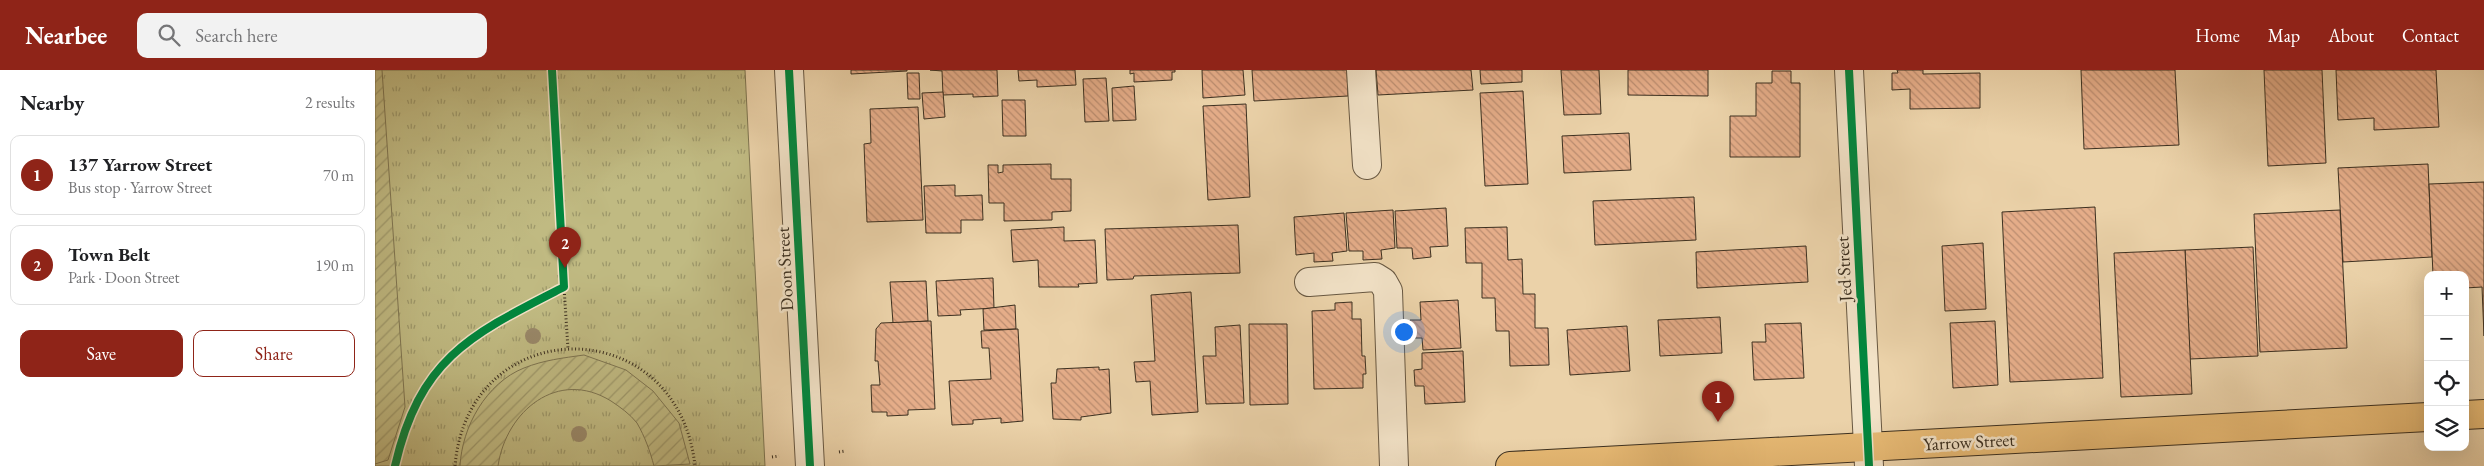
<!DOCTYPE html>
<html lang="en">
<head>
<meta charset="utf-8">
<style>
	:root { --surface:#fff; --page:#f2f2f2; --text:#202124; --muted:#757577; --line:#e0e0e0; --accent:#8f2418 }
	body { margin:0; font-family:"EB Garamond",serif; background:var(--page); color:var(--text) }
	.controls { position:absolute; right:15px; bottom:15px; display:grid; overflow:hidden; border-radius:10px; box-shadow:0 5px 20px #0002 }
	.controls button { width:45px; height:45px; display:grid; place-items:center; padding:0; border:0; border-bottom:1px solid var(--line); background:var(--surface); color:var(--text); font:25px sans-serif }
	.you { position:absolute; left:1028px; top:261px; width:18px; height:18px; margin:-12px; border:4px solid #fff; border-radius:50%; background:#1a73e8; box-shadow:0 0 0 8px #1a73e833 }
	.badge { display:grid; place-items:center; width:32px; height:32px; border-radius:50%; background:var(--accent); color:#fff; font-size:16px; font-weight:700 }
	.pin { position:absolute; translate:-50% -41px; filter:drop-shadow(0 1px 2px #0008) }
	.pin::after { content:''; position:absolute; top:26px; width:18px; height:15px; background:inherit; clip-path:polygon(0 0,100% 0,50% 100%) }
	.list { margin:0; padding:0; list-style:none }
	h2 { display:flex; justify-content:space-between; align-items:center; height:65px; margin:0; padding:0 20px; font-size:21px }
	h2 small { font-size:16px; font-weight:400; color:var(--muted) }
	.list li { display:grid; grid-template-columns:32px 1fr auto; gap:15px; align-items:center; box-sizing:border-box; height:80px; margin:0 10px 10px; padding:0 10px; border:1px solid var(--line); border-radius:10px }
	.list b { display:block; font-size:19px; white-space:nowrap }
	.list p { margin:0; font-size:16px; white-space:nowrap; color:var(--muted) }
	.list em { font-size:16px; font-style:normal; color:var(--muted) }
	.actions { display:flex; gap:10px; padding:15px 20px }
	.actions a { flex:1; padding:11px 0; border:1px solid var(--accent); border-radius:10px; text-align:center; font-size:18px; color:var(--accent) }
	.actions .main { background:var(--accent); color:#fff }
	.icon { flex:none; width:28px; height:28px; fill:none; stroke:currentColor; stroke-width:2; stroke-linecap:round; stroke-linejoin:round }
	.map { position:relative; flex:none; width:2109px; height:396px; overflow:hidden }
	header { display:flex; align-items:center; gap:30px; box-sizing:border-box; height:70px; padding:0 25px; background:var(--accent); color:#fff }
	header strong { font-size:24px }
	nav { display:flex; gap:28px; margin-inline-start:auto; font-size:18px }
	.search { width:350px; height:45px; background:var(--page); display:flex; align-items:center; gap:12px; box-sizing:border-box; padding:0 18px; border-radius:10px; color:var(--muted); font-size:19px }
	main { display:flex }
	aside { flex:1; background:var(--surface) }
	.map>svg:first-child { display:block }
	.park { fill:url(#park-tufts); stroke:#7e7551 }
	.garden { fill:url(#garden-furrows); stroke:#7e7551 }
	.building { fill:url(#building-back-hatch); stroke:#3c3020 }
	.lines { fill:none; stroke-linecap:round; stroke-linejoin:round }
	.minor-casing { stroke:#685842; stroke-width:30 }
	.major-casing { stroke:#3c3020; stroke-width:30 }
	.path { stroke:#3c3020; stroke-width:3; stroke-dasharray:1 2.5; stroke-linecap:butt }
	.minor { stroke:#f2e2c7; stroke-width:28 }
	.major { stroke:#e6b974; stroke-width:28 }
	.cycleway-casing { stroke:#f2e2c7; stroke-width:11 }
	.cycleway { stroke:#00873e; stroke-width:8 }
	.tree { fill:#998869 }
	.labels { text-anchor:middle; stroke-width:5; stroke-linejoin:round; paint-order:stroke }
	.street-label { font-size:18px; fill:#3c3020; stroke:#f2e2c7 }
</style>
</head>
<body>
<header>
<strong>Nearbee</strong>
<div class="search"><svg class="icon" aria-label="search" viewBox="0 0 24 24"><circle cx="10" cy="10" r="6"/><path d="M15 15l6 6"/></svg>Search here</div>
<nav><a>Home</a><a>Map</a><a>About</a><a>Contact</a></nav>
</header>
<main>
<aside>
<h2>Nearby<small>2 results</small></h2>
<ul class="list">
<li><span class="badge">1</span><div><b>137 Yarrow Street</b><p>Bus stop · Yarrow Street</p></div><em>70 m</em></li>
<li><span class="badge">2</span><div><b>Town Belt</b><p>Park · Doon Street</p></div><em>190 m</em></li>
</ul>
<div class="actions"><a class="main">Save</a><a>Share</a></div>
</aside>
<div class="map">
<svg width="2109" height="396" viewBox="0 0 2109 396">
	<defs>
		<pattern id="park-tufts" width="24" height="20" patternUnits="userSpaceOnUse" patternTransform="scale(1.25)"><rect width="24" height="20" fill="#c0ba82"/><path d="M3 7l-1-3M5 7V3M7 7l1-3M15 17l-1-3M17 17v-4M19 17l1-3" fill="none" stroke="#9d986a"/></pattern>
		<pattern id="garden-furrows" width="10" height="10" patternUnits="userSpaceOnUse" patternTransform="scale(1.25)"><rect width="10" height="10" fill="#c0ba82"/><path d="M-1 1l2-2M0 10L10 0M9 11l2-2" fill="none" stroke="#9d986a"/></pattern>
		<pattern id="building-back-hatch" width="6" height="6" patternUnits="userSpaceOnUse" patternTransform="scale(1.25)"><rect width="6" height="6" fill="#e5ad89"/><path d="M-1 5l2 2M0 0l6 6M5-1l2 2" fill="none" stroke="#bb8d70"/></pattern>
	</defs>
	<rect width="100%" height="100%" fill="#ebd2a9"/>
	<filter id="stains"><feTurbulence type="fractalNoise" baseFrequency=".004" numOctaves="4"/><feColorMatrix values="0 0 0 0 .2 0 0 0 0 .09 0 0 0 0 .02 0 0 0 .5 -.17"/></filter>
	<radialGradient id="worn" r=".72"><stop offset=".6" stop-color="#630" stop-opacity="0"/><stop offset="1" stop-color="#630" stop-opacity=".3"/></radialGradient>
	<path class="park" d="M0,0H370L390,396H0Z"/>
	<g class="garden">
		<path d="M0,0H7L30,337L13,390L0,394Z"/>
		<path d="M209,285L251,300L278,321L304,353L315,394L279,396C275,381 270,367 262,353C255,344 245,337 236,331C183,298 131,341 123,396H85C87,357 111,313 149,298C169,290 188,288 209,285Z"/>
	</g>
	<g class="building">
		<path d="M476,0H532V1L476,4Z"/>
		<path d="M555,0H622L623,26L598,27V24L568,25L567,1Z"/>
		<path d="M643,0H700L701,15L662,17V10L644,11Z"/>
		<path d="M755,0H800V2H797V10L759,12V3L755,4Z"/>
		<path d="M827,0H868L870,25L828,28Z"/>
		<path d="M877,0H972L973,26L879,31Z"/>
		<path d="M1001,0H1096L1098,20L1003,25Z"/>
		<path d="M1105,0H1147V12L1106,14Z"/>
		<path d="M1186,0H1224L1226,44L1189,45Z"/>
		<path d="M1253,0H1333V26L1253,25Z"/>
		<path d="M1522,0H1548V4L1605,3V38L1535,39V19L1517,20V3H1523Z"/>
		<path d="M1706,0H1800L1804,75L1709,79Z"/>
		<path d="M1889,0H1947L1951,93L1893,96Z"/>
		<path d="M1961,0H2061L2064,57L1999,60V48L1963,50Z"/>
		<path d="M1397,1H1416V13H1425V87H1355V46H1381V13H1397Z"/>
		<path d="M532,3H544L545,29H533Z"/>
		<path d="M731,8L734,51L710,52L708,9Z"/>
		<path d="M759,16L761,50L738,51L737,18Z"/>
		<path d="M1148,21L1153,114L1110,116L1105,23Z"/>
		<path d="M568,22L570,47L549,49L547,23Z"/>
		<path d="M627,30H650L651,66H628Z"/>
		<path d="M871,34L875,127L833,130L828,36Z"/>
		<path d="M543,37L548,150L492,152L489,74L496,73L495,39Z"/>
		<path d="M1254,63L1256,100L1189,103L1187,66Z"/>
		<path d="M676,94V109H696V141L677,142V150L629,151V133H614L613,95H623V103L628,102V95Z"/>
		<path d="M2053,94L2057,187L1968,192L1963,98Z"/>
		<path d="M2109,112V266L2107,217L2090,218V205H2058L2054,114Z"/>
		<path d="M580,115V126L607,125L608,150H586V163H551L549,116Z"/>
		<path d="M1319,127L1321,170L1220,175L1218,131Z"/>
		<path d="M1720,137L1728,308L1635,312L1627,142Z"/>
		<path d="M1071,138L1073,176L1055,177L1056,187L1038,189L1037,178H1022L1020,141Z"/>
		<path d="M1018,140L1020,178L1006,180L1007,189L988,190V181H974L971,143Z"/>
		<path d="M1965,140L1972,278L1885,282L1879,144Z"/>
		<path d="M969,143L972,181L957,183L958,191L939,192V183L921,185L919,147Z"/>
		<path d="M863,155L865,203L759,206L758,209L732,210L730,159Z"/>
		<path d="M689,157V171L720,170L722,213L703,214L704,217H664L663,190L638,192L636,160Z"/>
		<path d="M1132,157L1133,190L1147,189L1148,224H1160V258H1173L1174,295L1135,296L1134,261H1121L1120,228H1107V193H1091L1090,158Z"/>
		<path d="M1608,173L1611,239L1570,241L1567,176Z"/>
		<path d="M1431,176L1433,212L1322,218L1321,182Z"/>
		<path d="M1878,177L1883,286L1815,289L1810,180Z"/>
		<path d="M1810,180L1817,324L1746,327L1739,183Z"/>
		<path d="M618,208L619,238L585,240L586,245L563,246L561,211Z"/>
		<path d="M551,211L553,251L518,253L515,212Z"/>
		<path d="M816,222L823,342L777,345L775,311L761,312L759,292L780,291L776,225Z"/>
		<path d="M1083,230L1086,278L1048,280L1047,268H1036L1035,250H1046L1045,232Z"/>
		<path d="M977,232V249H986L987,286H990L991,304H988V318L939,319L937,241L960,240V233Z"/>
		<path d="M640,235L641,259L609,260L608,239Z"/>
		<path d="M1345,247L1347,283L1285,286L1283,250Z"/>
		<path d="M556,251L560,339L533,340V345L512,346V342H497L496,315H505L503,291H500L501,259L506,253Z"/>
		<path d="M1620,251L1623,315L1578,318L1575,253Z"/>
		<path d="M1426,253L1429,308L1379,310L1377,272H1391L1390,254Z"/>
		<path d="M874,254H912L913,334L875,335Z"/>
		<path d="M865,255L869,333L831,334L828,286H841L840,257Z"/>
		<path d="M1252,256L1255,301L1195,305L1192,260Z"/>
		<path d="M643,259L648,351L626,353V348L598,350V354L577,355L574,311L616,309L614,278H607L606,261Z"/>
		<path d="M1088,281L1090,332L1050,334L1049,316H1040L1039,300L1047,299V283Z"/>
		<path d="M724,297V300L734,299L736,343L706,347V350L678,349L676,313H681L682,299Z"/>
	</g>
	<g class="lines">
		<defs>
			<g id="minor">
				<path d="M414,0L435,396"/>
				<path d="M986,0L992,95"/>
				<path d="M1474,0L1494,396"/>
				<path d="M934,212L1000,207L1008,212L1013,221L1019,396"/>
			</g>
			<g id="major">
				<path d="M2090,345L2109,344"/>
				<path d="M1135,396L2053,347"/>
			</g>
		</defs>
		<use href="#minor" class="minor-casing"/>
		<use href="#major" class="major-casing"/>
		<g class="path">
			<path d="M189,217L193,279"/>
			<path d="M464,382L470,381"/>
			<path d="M397,387L404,386"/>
			<path d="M80,396C93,241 303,239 320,396"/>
		</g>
		<use href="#minor" class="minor"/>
		<use href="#major" class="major"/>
		<defs>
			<g id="cycleway">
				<path d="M414,0L435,396"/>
				<path d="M1474,0L1494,396"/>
				<path d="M20,396C45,287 97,264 189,217L177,0"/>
			</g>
		</defs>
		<use href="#cycleway" class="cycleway-casing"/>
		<use href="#cycleway" class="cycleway"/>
	</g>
	<g class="tree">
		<circle cx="158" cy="266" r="8"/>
		<circle cx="204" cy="364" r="8"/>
	</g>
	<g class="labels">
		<g class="street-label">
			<text transform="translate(410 199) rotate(-93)" y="6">Doon Street</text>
			<text transform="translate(1469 199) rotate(-93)" y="6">Jed Street</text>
			<text transform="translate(1594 372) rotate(-3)" y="6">Yarrow Street</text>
		</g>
	</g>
	<rect width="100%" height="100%" filter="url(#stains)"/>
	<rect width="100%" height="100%" fill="url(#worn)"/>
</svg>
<div class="controls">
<button>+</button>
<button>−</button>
<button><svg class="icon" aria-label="locate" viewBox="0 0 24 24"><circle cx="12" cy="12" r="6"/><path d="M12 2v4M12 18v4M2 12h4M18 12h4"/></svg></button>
<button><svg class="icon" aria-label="layers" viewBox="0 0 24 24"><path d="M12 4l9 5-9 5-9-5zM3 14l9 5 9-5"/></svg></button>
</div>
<div class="you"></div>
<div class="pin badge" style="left:1343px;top:352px">1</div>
<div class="pin badge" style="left:190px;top:198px">2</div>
</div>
</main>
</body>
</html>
